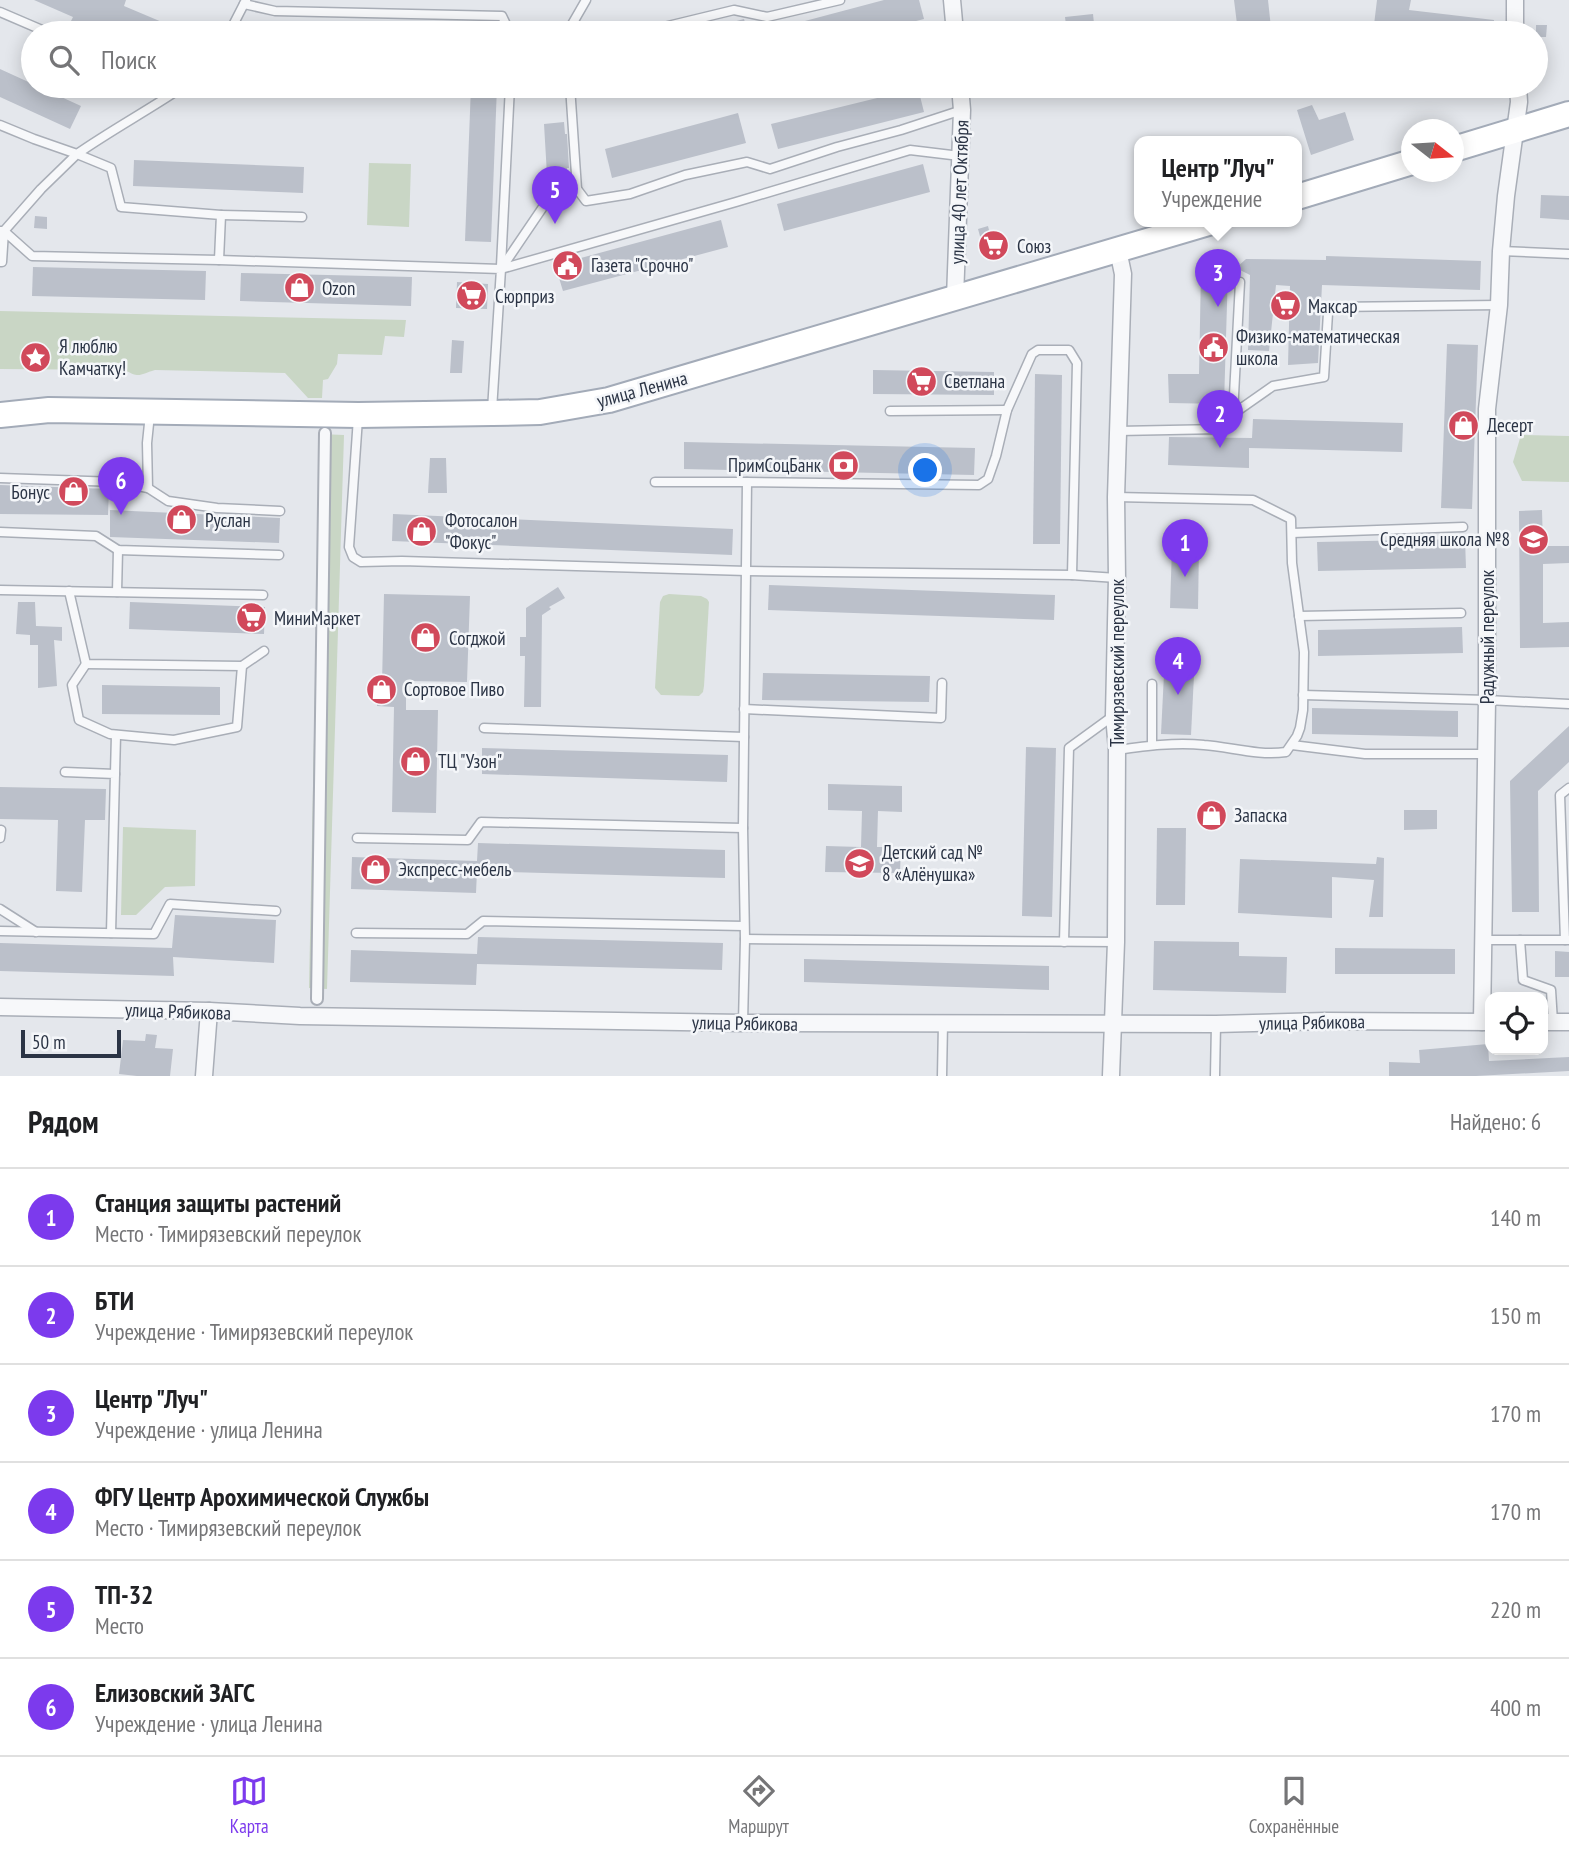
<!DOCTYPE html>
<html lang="ru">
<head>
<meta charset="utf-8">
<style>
	:root { --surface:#fff; --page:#f6f6f6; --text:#202124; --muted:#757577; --line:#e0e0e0; --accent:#7c3aed }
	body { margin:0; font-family:"PT Sans Narrow",sans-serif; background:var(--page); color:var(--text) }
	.controls { position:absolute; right:21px; bottom:21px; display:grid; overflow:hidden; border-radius:14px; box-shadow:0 4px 18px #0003 }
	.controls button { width:63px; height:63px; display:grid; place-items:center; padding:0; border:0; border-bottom:2px solid var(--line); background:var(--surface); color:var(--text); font:35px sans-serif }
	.compass { position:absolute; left:1401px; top:119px; width:63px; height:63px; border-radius:50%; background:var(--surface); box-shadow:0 4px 18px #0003; rotate:107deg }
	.scale { position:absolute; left:21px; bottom:18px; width:100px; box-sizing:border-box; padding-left:7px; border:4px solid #2b3445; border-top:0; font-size:19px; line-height:24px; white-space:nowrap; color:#2b3445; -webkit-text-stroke:5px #f4f6f9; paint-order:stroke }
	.you { position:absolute; left:926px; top:471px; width:24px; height:24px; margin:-18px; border:5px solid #fff; border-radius:50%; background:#1a73e8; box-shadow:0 0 0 10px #1a73e833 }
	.badge { display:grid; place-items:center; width:46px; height:46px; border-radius:50%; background:var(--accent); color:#fff; font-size:23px; font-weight:700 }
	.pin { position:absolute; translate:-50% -58px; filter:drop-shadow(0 2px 4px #0008) }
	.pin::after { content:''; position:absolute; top:37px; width:24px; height:21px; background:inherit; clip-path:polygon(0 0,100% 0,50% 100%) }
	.popup { position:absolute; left:1134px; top:136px; width:168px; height:91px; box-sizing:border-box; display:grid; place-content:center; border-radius:14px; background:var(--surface); filter:drop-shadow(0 2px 5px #0005); font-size:23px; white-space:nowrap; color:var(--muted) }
	.popup b { font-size:26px; color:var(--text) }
	.popup::after { content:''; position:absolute; left:50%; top:100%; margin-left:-14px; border:14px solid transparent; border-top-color:var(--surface) }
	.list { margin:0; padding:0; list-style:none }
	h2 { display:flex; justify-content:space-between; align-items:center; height:91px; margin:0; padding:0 28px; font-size:30px }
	h2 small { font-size:23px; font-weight:400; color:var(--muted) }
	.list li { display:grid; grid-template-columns:46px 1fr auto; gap:21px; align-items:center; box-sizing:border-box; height:98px; padding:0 28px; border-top:2px solid var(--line) }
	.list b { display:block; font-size:26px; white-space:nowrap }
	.list p { margin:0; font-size:23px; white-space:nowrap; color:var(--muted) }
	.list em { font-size:23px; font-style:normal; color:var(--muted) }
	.icon { flex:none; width:38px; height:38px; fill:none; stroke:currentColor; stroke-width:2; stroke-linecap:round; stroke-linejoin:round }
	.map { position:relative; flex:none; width:1569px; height:1076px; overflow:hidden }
	.search { position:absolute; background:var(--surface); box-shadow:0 4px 18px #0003; left:21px; right:21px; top:21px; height:77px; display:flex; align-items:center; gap:18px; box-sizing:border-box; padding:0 24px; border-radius:38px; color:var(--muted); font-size:26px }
	.sheet { height:679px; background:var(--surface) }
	nav { display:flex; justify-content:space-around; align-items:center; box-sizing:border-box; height:98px; border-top:2px solid var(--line); background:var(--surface); font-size:19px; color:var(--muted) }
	nav a { display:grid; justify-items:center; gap:4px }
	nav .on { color:var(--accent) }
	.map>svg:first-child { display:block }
	.green { fill:#c9d6c5 }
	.building { fill:#bbc0ca }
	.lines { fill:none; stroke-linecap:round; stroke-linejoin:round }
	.service-casing { stroke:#a9aeb7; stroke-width:11 }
	.pedestrian-casing { stroke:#a9aeb7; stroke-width:14 }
	.minor-casing { stroke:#a9aeb7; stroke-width:19 }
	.primary-casing { stroke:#a3abb8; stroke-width:28 }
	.service { stroke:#f7f8fa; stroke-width:8 }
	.pedestrian { stroke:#f7f8fa; stroke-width:10 }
	.minor { stroke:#f7f8fa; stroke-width:16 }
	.primary { stroke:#fff; stroke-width:24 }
	.labels { text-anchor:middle; stroke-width:5; stroke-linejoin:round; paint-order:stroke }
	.street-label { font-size:19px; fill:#2b3445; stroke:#f4f6f9 }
	.poi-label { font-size:19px; fill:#2b3445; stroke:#f4f6f9; text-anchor:start }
</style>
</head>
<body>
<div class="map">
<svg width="1569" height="1076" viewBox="0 0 1569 1076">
	<rect width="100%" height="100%" fill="#e4e7ec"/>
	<g class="green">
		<path d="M369,163L411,164L409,227L367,225Z"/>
		<path d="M0,311L406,320L404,337L385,336L382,355L338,354L337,364L328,379L323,380L322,398H308L285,373L155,370C140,374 140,379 125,370L0,369Z"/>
		<path d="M320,434L344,435L327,989L309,988Z"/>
		<path d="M1521,435L1569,436V482L1522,481L1513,462Z"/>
		<path d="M669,594L701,596L707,599L709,602L704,686L703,692L699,696L661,695L655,688L660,602L663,596Z"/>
		<path d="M123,827L196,830L195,886L165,887L136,915H121Z"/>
	</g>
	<g class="building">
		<path d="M34,0H126L124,6L188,33H93L70,23L73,17Z"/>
		<path d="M884,0H919L924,19L869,33H772L771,30Z"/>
		<path d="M1234,0H1268L1271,28L1238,32Z"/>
		<path d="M1377,0H1411L1409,10L1494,20L1493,33H1373Z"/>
		<path d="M1093,14L1095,33H1067L1065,17Z"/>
		<path d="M744,19L748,33H704L703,30Z"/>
		<path d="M1536,25H1547L1546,37H1536Z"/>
		<path d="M0,69L81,106L70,129L0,97Z"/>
		<path d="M471,86H497L491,242L465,241Z"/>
		<path d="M918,88L924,112L778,149L771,124Z"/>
		<path d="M1312,105L1319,120L1345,112L1354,140L1311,155L1297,110Z"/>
		<path d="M738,113L746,143L612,178L605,149Z"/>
		<path d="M564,122L565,134H567L569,168H567V174L547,175L544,124Z"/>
		<path d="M134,160L304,167L303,193L133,186Z"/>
		<path d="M923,164L930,192L784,231L777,204Z"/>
		<path d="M1541,195L1569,196V220L1540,218Z"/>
		<path d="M35,216L47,217V229L34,228Z"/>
		<path d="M721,220L728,247L563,291L555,265Z"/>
		<path d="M988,226L991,238L1003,236L1007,254L986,258L978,229Z"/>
		<path d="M1326,256L1481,261L1480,290L1322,285L1318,363L1288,365L1290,286L1276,285L1269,351L1248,350L1250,275L1236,268L1246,259L1326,260Z"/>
		<path d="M33,267L206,271L205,300L32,296Z"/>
		<path d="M1201,271H1228L1224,404L1169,403L1168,374H1199Z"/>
		<path d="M241,273L412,277L411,306L240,301Z"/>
		<path d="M457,282L488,284L487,309L456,308Z"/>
		<path d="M452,340L464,341L462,373H450Z"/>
		<path d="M1447,344L1478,345L1472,509L1441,508Z"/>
		<path d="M873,370L994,372V395L873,394Z"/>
		<path d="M1035,374L1062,375L1060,544H1033Z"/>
		<path d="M1253,419L1403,423L1402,452L1249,448V468L1168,465L1169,437L1252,438Z"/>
		<path d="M684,442L975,448L974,475L684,469Z"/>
		<path d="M430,458H446L447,493H428Z"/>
		<path d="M0,485L109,489L108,515L0,514Z"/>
		<path d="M110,510L280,518L279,543L110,537Z"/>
		<path d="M1542,510L1543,546H1569V563L1543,564V623L1569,622V647L1520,648L1519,511Z"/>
		<path d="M393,514L733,529L732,555L392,541Z"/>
		<path d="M1465,539L1466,568L1318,571L1317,542Z"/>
		<path d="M1172,546H1199L1198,609L1170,608Z"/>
		<path d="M769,585L1055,595L1054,620L768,610Z"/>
		<path d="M558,587L565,598L549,607L551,609L542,615L541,707H524L525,656H520V637H526V608Z"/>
		<path d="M384,594L470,596L467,682L406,681V710H438L436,813L392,812L394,707L377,706L378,684H382Z"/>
		<path d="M18,602H35L36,626L62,627V641L54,640L57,686L38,688V645H30V635L16,634Z"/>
		<path d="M130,602L265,607L264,634L129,629Z"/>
		<path d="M1462,627L1463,653L1318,656V630Z"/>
		<path d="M1165,654L1195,655L1191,735L1161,734Z"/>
		<path d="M763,673L930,676L929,702L762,700Z"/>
		<path d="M102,685L220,687V715L102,714Z"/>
		<path d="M1312,708L1458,711V737L1312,734Z"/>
		<path d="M1569,726V762L1538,791L1539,912H1512L1510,781Z"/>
		<path d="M1026,747L1056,748L1052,917L1022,916Z"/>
		<path d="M482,748L728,755L727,782L482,774Z"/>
		<path d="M828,784L902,786V812L878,811L877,847H901L900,873L825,872L826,846L861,847L862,811L828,810Z"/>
		<path d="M0,787L106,789L105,820H85L82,892L56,891L58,820L0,819Z"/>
		<path d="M1404,810H1437V829L1404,830Z"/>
		<path d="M1157,828H1186L1185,905H1156Z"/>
		<path d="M478,843L725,850V878L477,871L476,893L351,889L352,857L477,861Z"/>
		<path d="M1377,857L1384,858L1383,917H1369L1374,880L1332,877V918L1238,913L1240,859L1376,864Z"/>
		<path d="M175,915L276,920L274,963L173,957L174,976L0,971V943L172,948Z"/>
		<path d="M478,937L723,943L722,970L477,964L476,985L350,982L351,950L477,954Z"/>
		<path d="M1154,941L1239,942V956L1287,957L1286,993L1153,990Z"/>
		<path d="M1335,948L1455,949V974H1335Z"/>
		<path d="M1555,951L1569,952V977H1555Z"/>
		<path d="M804,959L1049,966V990L804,982Z"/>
		<path d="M146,1034L157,1035L155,1048L173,1049L170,1076H137L119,1074L123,1040L145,1041Z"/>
		<path d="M1488,1044L1489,1061L1569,1057V1071L1476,1076H1389V1062L1420,1063L1419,1050Z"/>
	</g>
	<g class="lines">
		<defs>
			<g id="service">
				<path d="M244,4L275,11L502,16L510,33"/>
				<path d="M0,12L49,33"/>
				<path d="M229,33L246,0"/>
				<path d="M567,33L586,0"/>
				<path d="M639,33L734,10L767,17L840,0"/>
				<path d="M169,86L178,90L186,86"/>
				<path d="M0,125L34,139L77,154C110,131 145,112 178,90"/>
				<path d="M577,189L586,201L630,194L685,175L747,162L770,169L837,147L901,130L962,110"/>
				<path d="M221,215L302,217"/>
				<path d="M0,231H4L32,256L219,260L221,215L121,207L111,168L77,154L41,189L4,231L2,262H0"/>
				<path d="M1501,251L1569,254"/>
				<path d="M219,260L501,269L492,410"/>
				<path d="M501,266L510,86"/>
				<path d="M501,269L736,202L910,150L960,156"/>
				<path d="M501,269L543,207L577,189L570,86"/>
				<path d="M890,411L1007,410"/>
				<path d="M150,414L147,443L148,488L168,501L217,508L280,511"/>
				<path d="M1233,414L1273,386L1324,377L1328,313L1333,307L1499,305"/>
				<path d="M358,418L349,547L353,557L361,562L402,561L747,571L1072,575L1117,578"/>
				<path d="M1118,431L1221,429L1233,414L1240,282"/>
				<path d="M0,478L117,482L148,488"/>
				<path d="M655,482H747"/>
				<path d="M1116,497L1253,500L1291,519L1292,563L1304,652L1303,710L1300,728L1297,736L1286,752C1258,756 1231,747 1204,745C1175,742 1146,746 1117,750"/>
				<path d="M0,532L96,536L118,550L279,555"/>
				<path d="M1292,533L1463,527"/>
				<path d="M0,590L263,595"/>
				<path d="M69,591L86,664L242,666L264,651"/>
				<path d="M117,592L118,550"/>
				<path d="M1299,616L1461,613"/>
				<path d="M86,664L72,685L79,720L110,734L174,740L237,727L242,666"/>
				<path d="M1303,695L1487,700L1569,704"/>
				<path d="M744,709L941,718L942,683"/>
				<path d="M484,728L744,737"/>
				<path d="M1152,745V684"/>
				<path d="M1292,745L1365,754H1487"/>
				<path d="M65,772L115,774L111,933"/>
				<path d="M115,774L116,735"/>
				<path d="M0,838L1,830"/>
				<path d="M357,838L468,840L481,822L743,828"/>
				<path d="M0,909L36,932"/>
				<path d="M0,931L154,934L170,904L276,911"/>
				<path d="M356,933L467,934L483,921L744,926"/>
				<path d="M745,939L1116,942"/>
				<path d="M1483,940H1569"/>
				<path d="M1520,940L1523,980L1551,990L1553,1022"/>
				<path d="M1565,940L1560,795L1569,788"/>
				<path d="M1064,942L1069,748L1113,716"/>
				<path d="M743,1023L745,939L743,828L747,482L979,485L988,479L996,456L1007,410L1032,354L1038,350H1069L1077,363L1072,575"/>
				<path d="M942,1076L943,1023"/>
				<path d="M1215,1076L1216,1024"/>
			</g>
			<path id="pedestrian" d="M317,999L325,433"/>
			<g id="minor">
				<path d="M952,0L955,33"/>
				<path d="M1515,0V33"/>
				<path d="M955,298L962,110L960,86"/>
				<path d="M0,1007L209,1011L300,1016L743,1023L1216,1024L1326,1021L1490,1022"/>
				<path d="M1482,1022L1487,700V409L1499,305L1501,251L1506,196L1519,102L1518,86"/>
				<path d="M1543,1022H1569"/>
				<path d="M204,1076L209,1011"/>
				<path d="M1111,1076L1116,942L1117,750L1114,715L1117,578L1116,497L1123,274L1118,250"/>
			</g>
			<g id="primary">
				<path d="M1454,149L1569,114"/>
				<path d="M1297,197L1412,162"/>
				<path d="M0,415L49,410L358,415L492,413L540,412L609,400L1215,221"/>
			</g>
		</defs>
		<use href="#service" class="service-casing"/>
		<use href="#pedestrian" class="pedestrian-casing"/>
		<use href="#minor" class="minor-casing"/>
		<use href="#primary" class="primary-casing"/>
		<use href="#service" class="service"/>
		<use href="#pedestrian" class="pedestrian"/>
		<use href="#minor" class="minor"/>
		<use href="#primary" class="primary"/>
	</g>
	<defs>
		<symbol id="supermarket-disc" viewBox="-11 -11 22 22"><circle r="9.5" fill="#d1495b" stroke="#f4f6f9"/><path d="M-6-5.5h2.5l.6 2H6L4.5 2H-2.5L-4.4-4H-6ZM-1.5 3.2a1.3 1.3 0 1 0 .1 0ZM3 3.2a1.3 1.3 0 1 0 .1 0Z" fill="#fff"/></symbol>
		<symbol id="civic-disc" viewBox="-11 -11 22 22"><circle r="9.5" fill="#d1495b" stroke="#f4f6f9"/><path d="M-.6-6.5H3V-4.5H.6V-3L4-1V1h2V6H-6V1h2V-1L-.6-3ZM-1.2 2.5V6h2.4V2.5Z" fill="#fff"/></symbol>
		<symbol id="shop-disc" viewBox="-11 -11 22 22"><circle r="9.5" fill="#d1495b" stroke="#f4f6f9"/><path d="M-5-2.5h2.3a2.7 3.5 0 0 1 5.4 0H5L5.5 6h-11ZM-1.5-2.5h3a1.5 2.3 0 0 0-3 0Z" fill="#fff"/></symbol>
		<symbol id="sight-disc" viewBox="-11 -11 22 22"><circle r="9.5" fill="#d1495b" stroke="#f4f6f9"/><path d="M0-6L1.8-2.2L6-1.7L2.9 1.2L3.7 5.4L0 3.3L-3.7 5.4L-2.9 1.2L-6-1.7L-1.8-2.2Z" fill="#fff"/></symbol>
		<symbol id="bank-disc" viewBox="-11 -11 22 22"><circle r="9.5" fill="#d1495b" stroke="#f4f6f9"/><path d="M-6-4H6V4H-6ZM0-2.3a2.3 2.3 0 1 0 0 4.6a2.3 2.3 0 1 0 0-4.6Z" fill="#fff"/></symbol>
		<symbol id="school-disc" viewBox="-11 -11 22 22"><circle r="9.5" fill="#d1495b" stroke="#f4f6f9"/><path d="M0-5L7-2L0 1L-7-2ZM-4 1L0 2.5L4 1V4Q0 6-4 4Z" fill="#fff"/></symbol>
	</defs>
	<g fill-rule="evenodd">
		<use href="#supermarket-disc" x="976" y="228" width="35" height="35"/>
		<use href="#civic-disc" x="550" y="248" width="35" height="35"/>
		<use href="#shop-disc" x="282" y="270" width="35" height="35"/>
		<use href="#supermarket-disc" x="454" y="278" width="35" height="35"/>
		<use href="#supermarket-disc" x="1268" y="288" width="35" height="35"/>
		<use href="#civic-disc" x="1196" y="330" width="35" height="35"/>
		<use href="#sight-disc" x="18" y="340" width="35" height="35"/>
		<use href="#supermarket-disc" x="904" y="364" width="35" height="35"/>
		<use href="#shop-disc" x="1446" y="408" width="35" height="35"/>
		<use href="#bank-disc" x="826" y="448" width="35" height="35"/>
		<use href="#shop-disc" x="56" y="474" width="35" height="35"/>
		<use href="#shop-disc" x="164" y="502" width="35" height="35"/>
		<use href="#shop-disc" x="404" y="514" width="35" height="35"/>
		<use href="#school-disc" x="1516" y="522" width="35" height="35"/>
		<use href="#supermarket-disc" x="234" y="600" width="35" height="35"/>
		<use href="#shop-disc" x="408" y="620" width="35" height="35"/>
		<use href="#shop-disc" x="364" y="672" width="35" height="35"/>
		<use href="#shop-disc" x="398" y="744" width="35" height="35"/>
		<use href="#shop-disc" x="1194" y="798" width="35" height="35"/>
		<use href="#school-disc" x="842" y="846" width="35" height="35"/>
		<use href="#shop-disc" x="358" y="852" width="35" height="35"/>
	</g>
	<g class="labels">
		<g class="street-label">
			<text transform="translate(959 192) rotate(-88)" y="7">улица 40 лет Октября</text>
			<text transform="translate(642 389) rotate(-15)" y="7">улица Ленина</text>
			<text transform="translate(1487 637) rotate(-90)" y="7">Радужный переулок</text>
			<text transform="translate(1117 663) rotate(-90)" y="7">Тимирязевский переулок</text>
			<text transform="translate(178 1011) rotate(2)" y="7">улица Рябикова</text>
			<text transform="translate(1312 1022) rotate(-1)" y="7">улица Рябикова</text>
			<text transform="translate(745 1023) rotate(1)" y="7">улица Рябикова</text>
		</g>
		<g class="poi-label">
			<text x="1017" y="253">Союз</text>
			<text x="591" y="272">Газета "Срочно"</text>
			<text x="322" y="295">Ozon</text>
			<text x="495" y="303">Сюрприз</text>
			<text x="1308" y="313">Максар</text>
			<text x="1236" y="343">Физико-математическая<tspan x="1236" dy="22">школа</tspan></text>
			<text x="59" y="353">Я люблю<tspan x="59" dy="22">Камчатку!</tspan></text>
			<text x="944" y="388">Светлана</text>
			<text x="1487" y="432">Десерт</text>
			<text x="821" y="472" text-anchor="end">ПримСоцБанк</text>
			<text x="50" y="499" text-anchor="end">Бонус</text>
			<text x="205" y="527">Руслан</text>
			<text x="445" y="527">Фотосалон<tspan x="445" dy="22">"Фокус"</tspan></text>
			<text x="1510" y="546" text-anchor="end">Средняя школа №8</text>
			<text x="274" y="625">МиниМаркет</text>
			<text x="449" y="645">Согджой</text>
			<text x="404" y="696">Сортовое Пиво</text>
			<text x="438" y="768">ТЦ "Узон"</text>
			<text x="1234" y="822">Запаска</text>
			<text x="882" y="859">Детский сад №<tspan x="882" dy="22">8 «Алёнушка»</tspan></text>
			<text x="398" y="876">Экспресс-мебель</text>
		</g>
	</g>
</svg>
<div class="controls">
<button><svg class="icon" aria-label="locate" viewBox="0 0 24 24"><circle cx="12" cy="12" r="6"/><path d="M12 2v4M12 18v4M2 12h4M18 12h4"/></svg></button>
</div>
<svg class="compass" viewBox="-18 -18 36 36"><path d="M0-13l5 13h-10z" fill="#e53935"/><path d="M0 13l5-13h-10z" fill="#757577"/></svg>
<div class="scale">50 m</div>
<div class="you"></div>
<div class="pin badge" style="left:1185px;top:577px">1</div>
<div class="pin badge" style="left:1220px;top:448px">2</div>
<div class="pin badge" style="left:1218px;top:307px">3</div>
<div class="popup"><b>Центр &quot;Луч&quot;</b>Учреждение</div>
<div class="pin badge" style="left:1178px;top:695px">4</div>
<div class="pin badge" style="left:555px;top:224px">5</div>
<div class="pin badge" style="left:121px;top:515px">6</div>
<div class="search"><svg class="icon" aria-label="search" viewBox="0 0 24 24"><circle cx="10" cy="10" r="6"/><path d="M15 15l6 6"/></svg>Поиск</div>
</div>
<section class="sheet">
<h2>Рядом<small>Найдено: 6</small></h2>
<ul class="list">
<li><span class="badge">1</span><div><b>Станция защиты растений</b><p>Место · Тимирязевский переулок</p></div><em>140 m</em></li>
<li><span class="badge">2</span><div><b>БТИ</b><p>Учреждение · Тимирязевский переулок</p></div><em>150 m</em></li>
<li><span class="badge">3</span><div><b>Центр &quot;Луч&quot;</b><p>Учреждение · улица Ленина</p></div><em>170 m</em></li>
<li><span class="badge">4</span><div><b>ФГУ Центр Арохимической Службы</b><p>Место · Тимирязевский переулок</p></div><em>170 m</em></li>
<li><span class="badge">5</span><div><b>ТП-32</b><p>Место</p></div><em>220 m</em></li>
<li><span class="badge">6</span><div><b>Елизовский ЗАГС</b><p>Учреждение · улица Ленина</p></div><em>400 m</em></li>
</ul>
</section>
<nav>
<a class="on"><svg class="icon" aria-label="map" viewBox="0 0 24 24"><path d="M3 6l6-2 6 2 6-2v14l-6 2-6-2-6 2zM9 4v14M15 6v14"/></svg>Карта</a>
<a><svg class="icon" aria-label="directions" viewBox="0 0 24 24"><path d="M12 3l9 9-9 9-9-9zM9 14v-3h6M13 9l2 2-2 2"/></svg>Маршрут</a>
<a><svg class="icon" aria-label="saved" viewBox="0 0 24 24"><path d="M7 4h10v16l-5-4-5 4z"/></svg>Сохранённые</a>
</nav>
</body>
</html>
